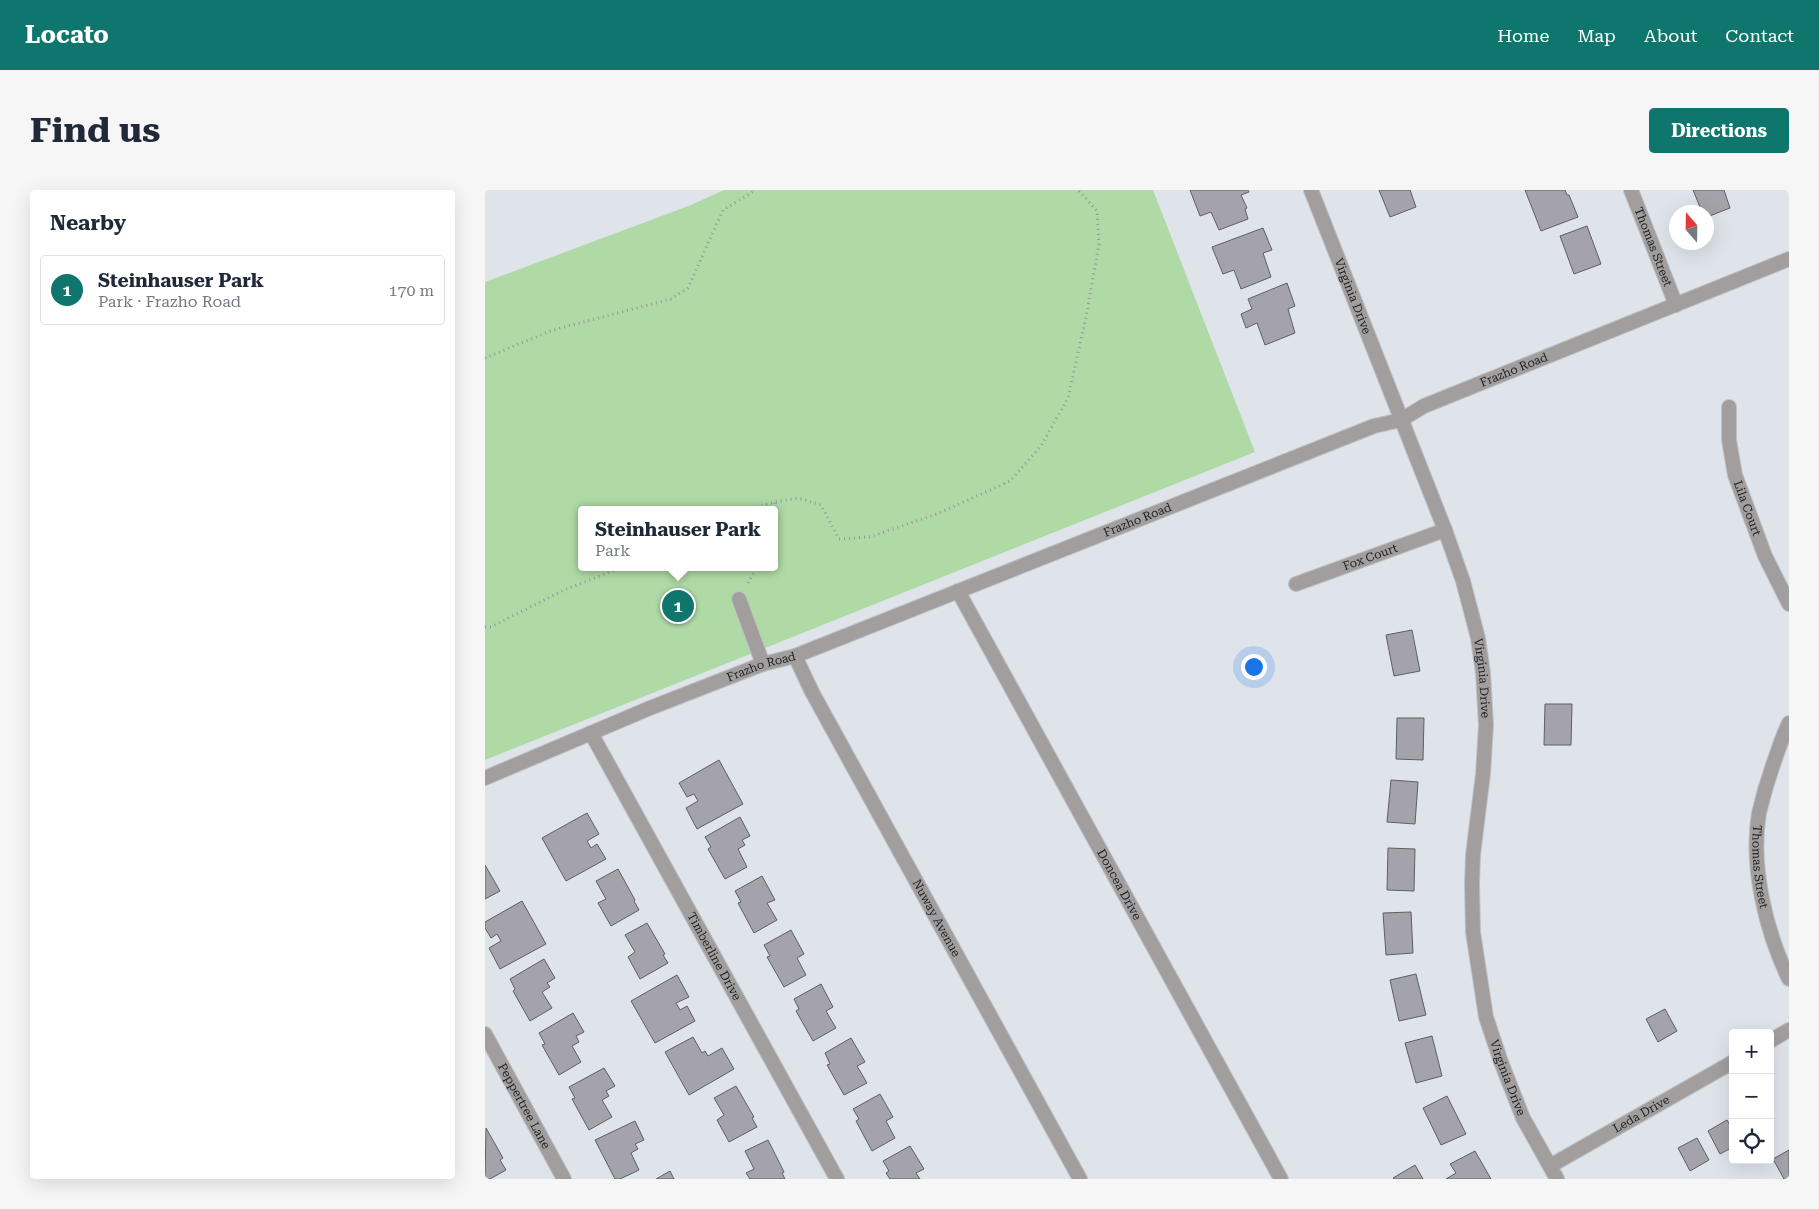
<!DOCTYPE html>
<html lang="en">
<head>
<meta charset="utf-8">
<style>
	:root { --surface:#fff; --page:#f6f6f7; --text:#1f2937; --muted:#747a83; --line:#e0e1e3; --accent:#0f766e }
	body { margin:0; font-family:"Roboto Serif",serif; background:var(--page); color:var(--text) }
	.controls { position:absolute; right:15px; bottom:15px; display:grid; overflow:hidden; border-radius:5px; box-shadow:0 5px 20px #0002 }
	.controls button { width:45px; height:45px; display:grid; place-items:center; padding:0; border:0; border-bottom:1px solid var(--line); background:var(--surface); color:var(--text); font:25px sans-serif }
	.compass { position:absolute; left:1184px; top:15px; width:45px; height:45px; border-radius:50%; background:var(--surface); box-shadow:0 5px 20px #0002; rotate:340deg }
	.you { position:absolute; left:768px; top:476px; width:18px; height:18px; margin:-12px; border:4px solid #fff; border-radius:50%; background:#1a73e8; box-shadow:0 0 0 8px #1a73e833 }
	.badge { display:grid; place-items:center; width:32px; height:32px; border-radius:50%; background:var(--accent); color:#fff; font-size:16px; font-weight:700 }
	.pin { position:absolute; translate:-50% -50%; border:2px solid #fff; box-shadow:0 1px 5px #0006 }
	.popup { position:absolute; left:93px; top:316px; width:200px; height:65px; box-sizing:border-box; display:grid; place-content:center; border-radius:5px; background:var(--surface); filter:drop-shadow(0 1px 4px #0005); font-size:16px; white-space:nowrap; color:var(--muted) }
	.popup b { font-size:19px; color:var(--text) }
	.popup::after { content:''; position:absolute; left:50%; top:100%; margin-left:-10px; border:10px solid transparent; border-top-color:var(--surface) }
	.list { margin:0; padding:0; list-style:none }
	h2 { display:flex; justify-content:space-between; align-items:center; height:65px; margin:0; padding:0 20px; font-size:21px }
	h2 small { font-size:16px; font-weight:400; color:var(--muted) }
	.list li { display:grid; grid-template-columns:32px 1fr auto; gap:15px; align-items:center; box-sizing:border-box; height:70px; margin:0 10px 10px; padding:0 10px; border:1px solid var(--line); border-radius:5px }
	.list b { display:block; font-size:19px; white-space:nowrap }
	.list p { margin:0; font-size:16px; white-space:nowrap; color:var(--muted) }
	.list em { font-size:16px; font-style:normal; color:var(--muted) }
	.icon { flex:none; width:28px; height:28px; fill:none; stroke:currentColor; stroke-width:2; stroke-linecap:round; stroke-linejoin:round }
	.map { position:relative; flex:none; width:1304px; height:989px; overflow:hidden; border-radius:5px }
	header { display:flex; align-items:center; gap:30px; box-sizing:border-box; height:70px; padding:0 25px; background:var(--accent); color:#fff }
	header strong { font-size:24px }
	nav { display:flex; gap:28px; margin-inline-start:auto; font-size:18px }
	.intro { display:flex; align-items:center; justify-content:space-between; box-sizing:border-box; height:120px; padding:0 30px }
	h1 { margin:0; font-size:35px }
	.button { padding:12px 22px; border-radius:5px; background:var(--accent); color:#fff; font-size:18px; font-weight:700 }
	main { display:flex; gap:30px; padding:0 30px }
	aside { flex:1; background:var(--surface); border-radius:5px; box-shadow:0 5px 20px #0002 }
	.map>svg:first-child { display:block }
	.green { fill:#afdaa5; fill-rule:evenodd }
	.building { fill:#a4a3ab; stroke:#5e5e65 }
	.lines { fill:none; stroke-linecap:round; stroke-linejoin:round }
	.service-casing { stroke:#bcc1c7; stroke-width:16 }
	.minor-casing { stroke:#bcc1c7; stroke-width:16 }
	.path { stroke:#93969b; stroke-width:3; stroke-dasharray:1 4; stroke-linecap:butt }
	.service { stroke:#a29e9d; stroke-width:14 }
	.minor { stroke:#a29e9d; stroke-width:14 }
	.labels { text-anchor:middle; stroke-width:4; stroke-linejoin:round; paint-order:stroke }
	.street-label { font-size:12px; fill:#1d1f21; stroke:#fff }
</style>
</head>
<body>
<header>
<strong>Locato</strong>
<nav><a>Home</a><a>Map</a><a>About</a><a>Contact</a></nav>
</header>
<div class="intro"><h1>Find us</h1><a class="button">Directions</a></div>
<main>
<aside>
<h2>Nearby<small></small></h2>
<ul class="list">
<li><span class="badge">1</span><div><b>Steinhauser Park</b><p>Park · Frazho Road</p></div><em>170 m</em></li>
</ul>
</aside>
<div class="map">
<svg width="1304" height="989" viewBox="0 0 1304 989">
	<rect width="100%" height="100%" fill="#dfe4eb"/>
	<path class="green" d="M239,0H668L770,262L0,570V92L206,15ZM97,320H289V377H97Z"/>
	<g class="building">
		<path d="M705,0H763L764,2L756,5L762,18L760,19L763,29L734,40L726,22L715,26Z"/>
		<path d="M894,0H925L931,17L905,27Z"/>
		<path d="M1040,0H1080L1082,5H1084L1093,27L1056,41Z"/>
		<path d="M1208,0H1239L1245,18L1222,27V22H1217Z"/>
		<path d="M1102,36L1116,74L1089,84L1075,46Z"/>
		<path d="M778,38L787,60L778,63L786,87L756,99L749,80L738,84L727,57Z"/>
		<path d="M802,93L810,116L803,119L810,143L780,155L772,133L761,138L756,124L767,119L763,109Z"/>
		<path d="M927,440L935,481L909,486L901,445Z"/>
		<path d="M1060,514H1087L1086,555H1059Z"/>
		<path d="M912,528H939L938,570L911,569Z"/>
		<path d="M234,570L258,614L212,639L201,618L213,611L209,604L202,607L194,593Z"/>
		<path d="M906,590L933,592L930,634L902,632Z"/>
		<path d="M102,623L114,644L102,651L106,658L112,654L121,669L81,691L57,648Z"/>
		<path d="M255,627L265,646L257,650L260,655L253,659L262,677L240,689L223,659L226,657L220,647Z"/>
		<path d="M903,658L930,659L929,701L902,700Z"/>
		<path d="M0,675L15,701L0,709Z"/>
		<path d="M133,679L150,710L149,711L154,720L126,736L113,713L121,709L111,691Z"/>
		<path d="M277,686L290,710L282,713L292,730L269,743L253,713L256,712L250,701Z"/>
		<path d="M37,711L61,754L15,779L4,758L16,751L12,744L6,748L0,738V732Z"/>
		<path d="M926,722L928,763L901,765L898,723Z"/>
		<path d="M162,733L180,764L178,765L183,773L155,789L143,767L150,762L140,745Z"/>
		<path d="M306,740L319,764L312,768L321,785L299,797L282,767L285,766L279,755Z"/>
		<path d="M59,769L70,788L62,793L65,797L57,802L67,818L45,831L28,801L30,799L25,789Z"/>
		<path d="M931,784L941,825L914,831L905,790Z"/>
		<path d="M192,785L204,807L191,813L195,820L202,816L210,831L170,853L146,811Z"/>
		<path d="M336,794L348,817L341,821L351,838L328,851L311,821L314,819L309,809Z"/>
		<path d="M1180,819L1192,841L1173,852L1161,829Z"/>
		<path d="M88,823L99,842L91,846L94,852L87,856L96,872L74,885L57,855L60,854L54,843Z"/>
		<path d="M947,846L957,886L931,893L920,853Z"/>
		<path d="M208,847L217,863L220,861L223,866L237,858L249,879L204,905L180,862Z"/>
		<path d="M366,848L380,872L372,876L382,893L359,905L342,875L345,874L340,863Z"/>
		<path d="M119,878L130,896L121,901L124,906L117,910L127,927L104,940L87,909L90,908L84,897Z"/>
		<path d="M251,896L269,927L267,928L272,937L244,952L232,930L239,925L229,908Z"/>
		<path d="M395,904L408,927L401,931L410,948L387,961L371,931L374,929L368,919Z"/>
		<path d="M962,906L981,944L956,955L938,918Z"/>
		<path d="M1242,930L1248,940V957L1235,964L1223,941Z"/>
		<path d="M150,931L159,950L150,954L153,959L146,963L154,980L135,989H130L110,950Z"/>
		<path d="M1,938L18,968L15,970L21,980L5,989H0Z"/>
		<path d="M1212,948L1224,970L1205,981L1193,958Z"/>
		<path d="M283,950L299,982L297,983L300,989H265L261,983L269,979L260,961Z"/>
		<path d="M425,956L439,979L431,983L435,989H405L401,983L404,981L398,971Z"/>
		<path d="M1304,960V989H1299L1288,969Z"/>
		<path d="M990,961L1006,989H961L971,983L965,974Z"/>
		<path d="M930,975L938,989H909L908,988Z"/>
		<path d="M185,981L189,989H171Z"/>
	</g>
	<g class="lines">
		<defs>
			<path id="service" d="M254,409L278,474"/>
			<g id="minor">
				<path id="s1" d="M826,0L960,340L978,391L993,448L998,483L1001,535L998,584L988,665L987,694L988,742L1001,827L1016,872L1038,928L1072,989"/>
				<path id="s2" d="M1146,0L1191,115"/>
				<path id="s3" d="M1244,217V250L1250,285L1280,366L1304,414"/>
				<path id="s4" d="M811,394L960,340"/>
				<path id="s5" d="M473,401L796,989"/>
				<path id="s6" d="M310,466L327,502L595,989"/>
				<path id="s7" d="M1304,533C1298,545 1294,558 1289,572C1283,589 1278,606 1274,623C1265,676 1281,742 1304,789"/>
				<path id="s8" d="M106,543L352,989"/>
				<path id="s9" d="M0,588L165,518L278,474L310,466L889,236L916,230L939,216L1304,69"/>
				<path id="s10" d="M0,844L79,989"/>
				<path d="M1285,851L1304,840"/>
				<path id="s11" d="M1065,976L1248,872"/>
			</g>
		</defs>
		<use href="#service" class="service-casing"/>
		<use href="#minor" class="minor-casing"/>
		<g class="path">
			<path d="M0,168L68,140L186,109L203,98L238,20L271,0"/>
			<path d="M262,320L290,312L313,308L336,315L354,349L384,347L452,324L525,291L556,256L583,208L601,127L614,54L612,21L593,0"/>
			<path d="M289,348L292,342L290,312"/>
			<path d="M263,393L272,377"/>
			<path d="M0,437H6L79,400L138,377"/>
		</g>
		<use href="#service" class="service"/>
		<use href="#minor" class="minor"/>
	</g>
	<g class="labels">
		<g class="street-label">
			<text dy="4" stroke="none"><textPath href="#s2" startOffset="61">Thomas Street</textPath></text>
			<text dy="4" stroke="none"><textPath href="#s1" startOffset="114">Virginia Drive</textPath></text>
			<text dy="4" stroke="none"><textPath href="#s9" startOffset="1108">Frazho Road</textPath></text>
			<text dy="4" stroke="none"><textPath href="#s3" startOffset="104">Lila Court</textPath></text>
			<text dy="4" stroke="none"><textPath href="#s9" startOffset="702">Frazho Road</textPath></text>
			<text dy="4" stroke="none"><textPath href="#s4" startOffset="79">Fox Court</textPath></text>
			<text dy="4" stroke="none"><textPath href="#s9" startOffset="298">Frazho Road</textPath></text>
			<text dy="4" stroke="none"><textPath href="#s1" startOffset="519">Virginia Drive</textPath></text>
			<text dy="4" stroke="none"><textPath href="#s7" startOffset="149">Thomas Street</textPath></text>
			<text dy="4" stroke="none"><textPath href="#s5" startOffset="335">Doncea Drive</textPath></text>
			<text dy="4" stroke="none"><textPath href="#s6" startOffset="298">Nuway Avenue</textPath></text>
			<text dy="4" stroke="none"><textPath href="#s8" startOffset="255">Timberline Drive</textPath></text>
			<text dy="4" stroke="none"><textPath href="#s1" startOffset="924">Virginia Drive</textPath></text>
			<text dy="4" stroke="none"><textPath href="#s10" startOffset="82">Peppertree Lane</textPath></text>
			<text dy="4" stroke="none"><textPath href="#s11" startOffset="105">Leda Drive</textPath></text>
		</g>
	</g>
</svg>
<div class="controls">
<button>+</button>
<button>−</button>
<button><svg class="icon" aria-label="locate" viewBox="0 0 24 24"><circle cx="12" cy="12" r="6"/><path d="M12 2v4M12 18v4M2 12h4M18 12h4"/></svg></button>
</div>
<svg class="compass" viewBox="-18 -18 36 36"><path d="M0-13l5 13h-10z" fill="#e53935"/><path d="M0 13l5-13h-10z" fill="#747a83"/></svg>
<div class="you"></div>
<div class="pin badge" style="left:193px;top:416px">1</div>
<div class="popup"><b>Steinhauser Park</b>Park</div>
</div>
</main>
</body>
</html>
